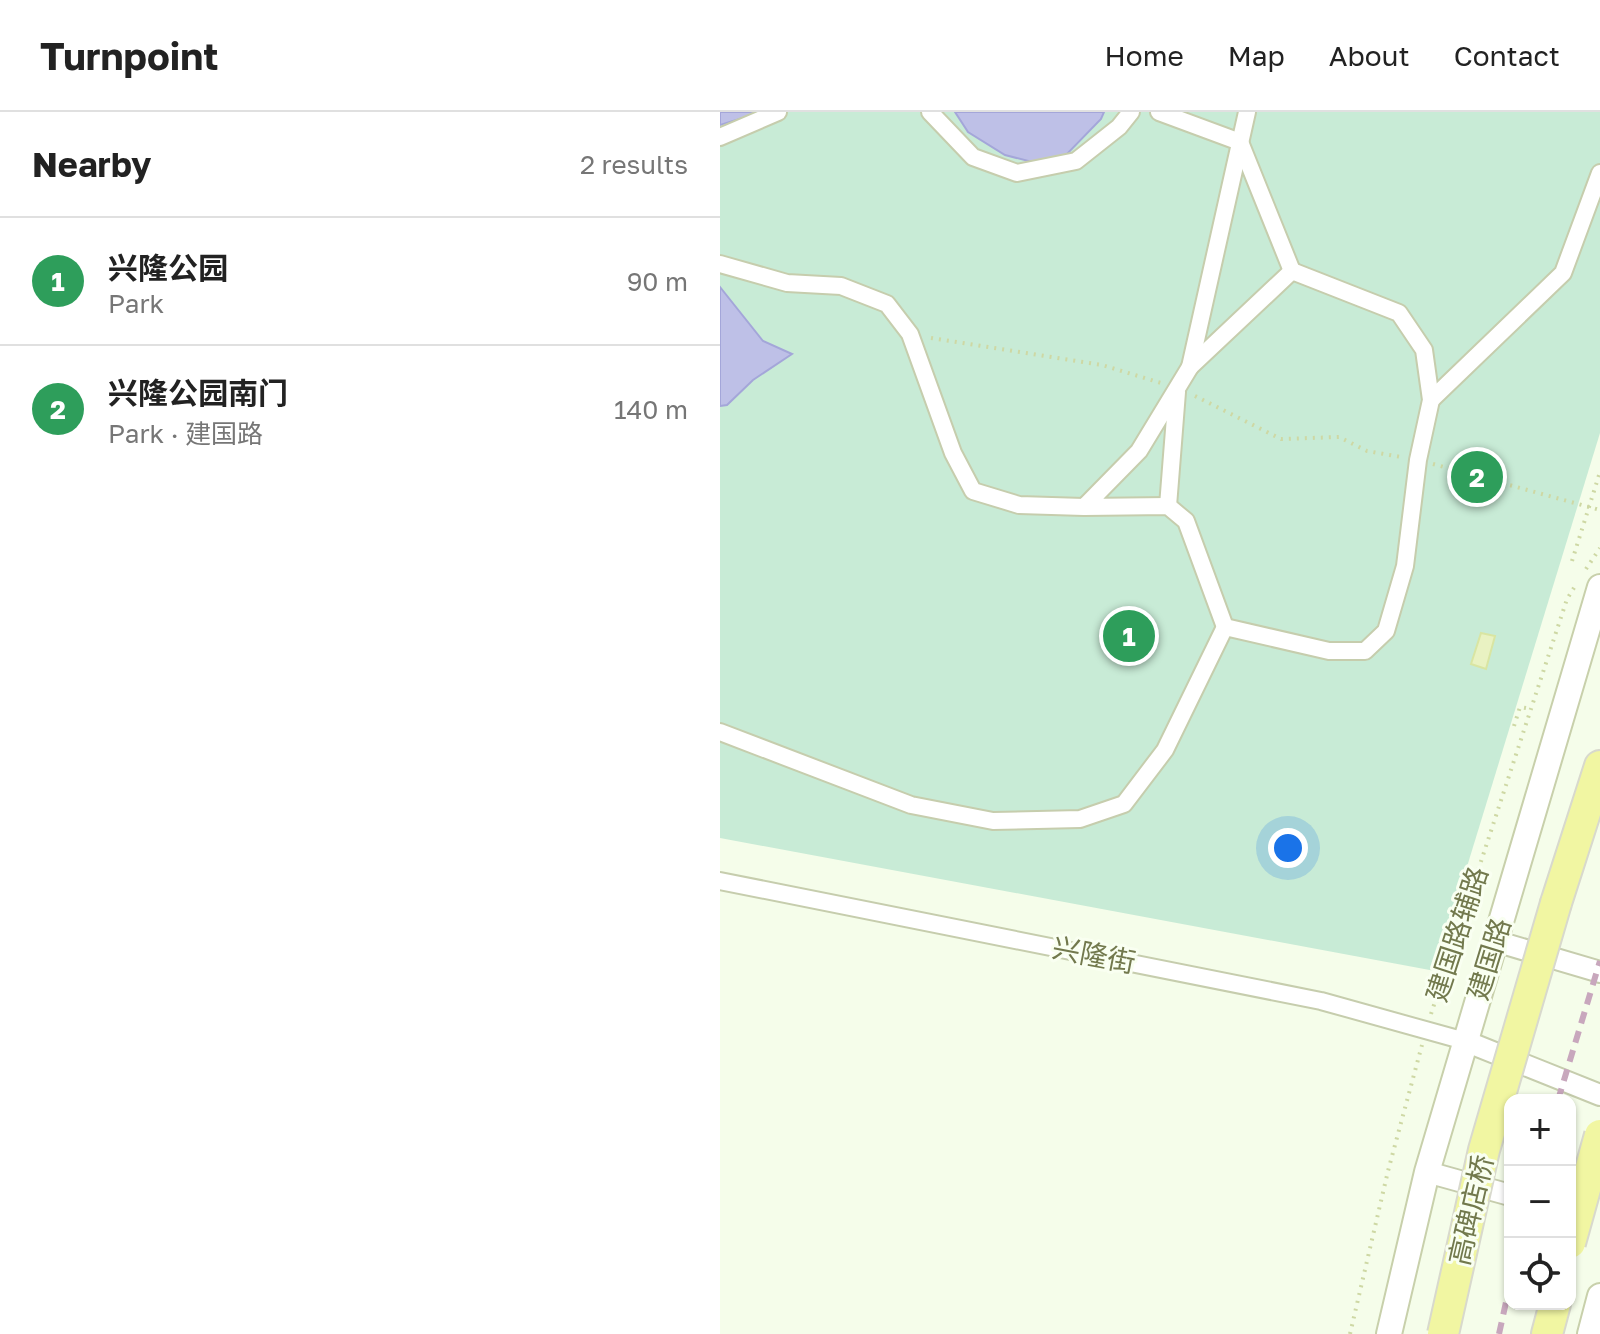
<!DOCTYPE html>
<html lang="en">
<head>
<meta charset="utf-8">
<style>
	:root { --surface:#fff; --page:#f6f6f6; --text:#222; --muted:#767676; --line:#e0e0e0; --accent:#797a37 }
	body { margin:0; font-family:"Golos Text","Noto Sans SC",sans-serif; background:var(--page); color:var(--text) }
	.controls { position:absolute; right:24px; bottom:24px; display:grid; overflow:hidden; border-radius:16px; box-shadow:0 2px 6px #0004 }
	.controls button { width:72px; height:72px; display:grid; place-items:center; padding:0; border:0; border-bottom:2px solid var(--line); background:var(--surface); color:var(--text); font:40px sans-serif }
	.you { position:absolute; left:568px; top:736px; width:28px; height:28px; margin:-20px; border:6px solid #fff; border-radius:50%; background:#1a73e8; box-shadow:0 0 0 12px #1a73e833 }
	.badge { display:grid; place-items:center; width:52px; height:52px; border-radius:50%; background:var(--accent); color:#fff; font-size:26px; font-weight:700 }
	.pin { position:absolute; translate:-50% -50%; border:4px solid #fff; box-shadow:0 2px 8px #0006 }
	.list { margin:0; padding:0; list-style:none }
	h2 { display:flex; justify-content:space-between; align-items:center; height:104px; margin:0; padding:0 32px; font-size:34px }
	h2 small { font-size:26px; font-weight:400; color:var(--muted) }
	.list li { display:grid; grid-template-columns:52px 1fr auto; gap:24px; align-items:center; box-sizing:border-box; height:128px; padding:0 32px; border-top:2px solid var(--line) }
	.list b { display:block; font-size:30px; white-space:nowrap }
	.list p { margin:0; font-size:26px; white-space:nowrap; color:var(--muted) }
	.list em { font-size:26px; font-style:normal; color:var(--muted) }
	.icon { flex:none; width:44px; height:44px; fill:none; stroke:currentColor; stroke-width:2; stroke-linecap:round; stroke-linejoin:round }
	.map { position:relative; flex:none; width:880px; height:1222px; overflow:hidden }
	header { display:flex; align-items:center; gap:48px; box-sizing:border-box; height:112px; padding:0 40px; background:var(--surface); border-bottom:2px solid var(--line) }
	header strong { font-size:38px }
	nav { display:flex; gap:44px; margin-inline-start:auto; font-size:28px }
	main { display:flex }
	aside { flex:1; background:var(--surface) }
	.map>svg:first-child { display:block }
	.green { fill:#c8ebd6 }
	.water { fill:#bec0e7; stroke:#a4a6d9; stroke-width:2 }
	.building { fill:#e9f2c2; stroke:#d9e5a2; stroke-width:2 }
	.lines { fill:none; stroke-linecap:round; stroke-linejoin:round }
	.minor-casing { stroke:#c6cdad; stroke-width:20 }
	.tertiary-casing { stroke:#c6cdad; stroke-width:24 }
	.secondary-casing { stroke:#c8d0ab; stroke-width:28 }
	.motorway-casing { stroke:#d8d9cd; stroke-width:34 }
	.path { stroke:#ced8a4; stroke-width:4; stroke-dasharray:2 6; stroke-linecap:butt }
	.minor { stroke:#fff; stroke-width:16 }
	.tertiary { stroke:#fff; stroke-width:20 }
	.secondary { stroke:#fff; stroke-width:24 }
	.motorway { stroke:#f1f6a2; stroke-width:30 }
	.rail { stroke:#c8a7bd; stroke-width:6; stroke-dasharray:12 8; stroke-linecap:butt }
	.motorway-bridge-casing { stroke:#d8d9cd; stroke-width:34; stroke-linecap:butt }
	.motorway-bridge { stroke:#f1f6a2; stroke-width:30 }
	.labels { text-anchor:middle; stroke-width:6; stroke-linejoin:round; paint-order:stroke }
	.street-label { font-size:28px; fill:#72794d; stroke:#f9fff1 }
</style>
</head>
<body>
<header>
<strong>Turnpoint</strong>
<nav><a>Home</a><a>Map</a><a>About</a><a>Contact</a></nav>
</header>
<main>
<aside>
<h2>Nearby<small>2 results</small></h2>
<ul class="list">
<li><span class="badge" style="background:#2e9e5b">1</span><div><b>兴隆公园</b><p>Park</p></div><em>90 m</em></li>
<li><span class="badge" style="background:#2e9e5b">2</span><div><b>兴隆公园南门</b><p>Park · 建国路</p></div><em>140 m</em></li>
</ul>
</aside>
<div class="map">
<svg width="880" height="1222" viewBox="0 0 880 1222">
	<rect width="100%" height="100%" fill="#f5fdea"/>
	<path class="green" d="M0,0H880V321L715,859L0,726Z"/>
	<g class="water">
		<path d="M0,0H42L0,13Z"/>
		<path d="M235,0H384L381,7L346,43L320,52L285,43L248,20Z"/>
		<path d="M0,175L43,229L72,242L33,268L7,293L0,294Z"/>
	</g>
	<path class="building" d="M761,521L775,524L766,557L751,552Z"/>
	<g class="lines">
		<defs>
			<g id="minor">
				<path d="M210,0L253,45L297,61L356,49L399,15L411,0"/>
				<path d="M439,0L520,30L572,159"/>
				<path d="M0,25L58,0"/>
				<path d="M0,152L67,171L121,174L167,192L190,222L233,341L253,379L299,393L364,395L419,339L470,255L572,159L679,201L704,238L711,288L698,348L685,454L666,519L645,539H609L505,515L466,409L448,394L364,395"/>
				<path d="M470,255L527,0"/>
				<path d="M711,288L843,161L880,61"/>
				<path d="M448,394L457,280"/>
				<path d="M0,620L191,693L273,709L360,707L404,692L445,638L505,515"/>
				<path d="M0,769L601,889L745,929"/>
			</g>
			<g id="tertiary">
				<path d="M775,829L880,860"/>
				<path d="M745,929L880,983"/>
				<path d="M707,1060L790,1083"/>
			</g>
			<g id="secondary">
				<path d="M669,1222L707,1060L880,475"/>
				<path d="M870,1222L880,1184"/>
			</g>
			<g id="motorway">
				<path d="M836,791L880,654"/>
				<path d="M827,1222L835,1192"/>
			</g>
		</defs>
		<use href="#minor" class="minor-casing"/>
		<use href="#tertiary" class="tertiary-casing"/>
		<use href="#secondary" class="secondary-casing"/>
		<use href="#motorway" class="motorway-casing"/>
		<g class="path">
			<path d="M211,226L382,253L441,271"/>
			<path d="M475,284L561,327L619,325L647,339L681,345"/>
			<path d="M713,352L880,398"/>
			<path d="M852,449L880,360"/>
			<path d="M866,457L880,436"/>
			<path d="M794,614L800,595L811,597"/>
			<path d="M711,902L847,487L857,471"/>
			<path d="M630,1222L668,1059L702,933"/>
		</g>
		<use href="#minor" class="minor"/>
		<use href="#tertiary" class="tertiary"/>
		<use href="#secondary" class="secondary"/>
		<use href="#motorway" class="motorway"/>
		<g class="rail">
			<path d="M838,988L880,849"/>
			<path d="M779,1222L790,1172"/>
		</g>
		<defs>
			<g id="motorway-bridge">
				<path d="M850,1131L880,1023"/>
				<path d="M723,1222L764,1038L836,791"/>
			</g>
		</defs>
		<use href="#motorway-bridge" class="motorway-bridge-casing"/>
		<use href="#motorway-bridge" class="motorway-bridge"/>
	</g>
	<g class="labels">
		<g class="street-label">
			<text transform="translate(737 822) rotate(-72)" y="10">建国路辅路</text>
			<text transform="translate(374 843) rotate(11)" y="10">兴隆街</text>
			<text transform="translate(769 847) rotate(-73)" y="10">建国路</text>
			<text transform="translate(751 1098) rotate(-77)" y="10">高碑店桥</text>
		</g>
	</g>
</svg>
<div class="controls">
<button>+</button>
<button>−</button>
<button><svg class="icon" aria-label="locate" viewBox="0 0 24 24"><circle cx="12" cy="12" r="6"/><path d="M12 2v4M12 18v4M2 12h4M18 12h4"/></svg></button>
</div>
<div class="you"></div>
<div class="pin badge" style="left:409px;top:524px;background:#2e9e5b">1</div>
<div class="pin badge" style="left:757px;top:365px;background:#2e9e5b">2</div>
</div>
</main>
</body>
</html>
